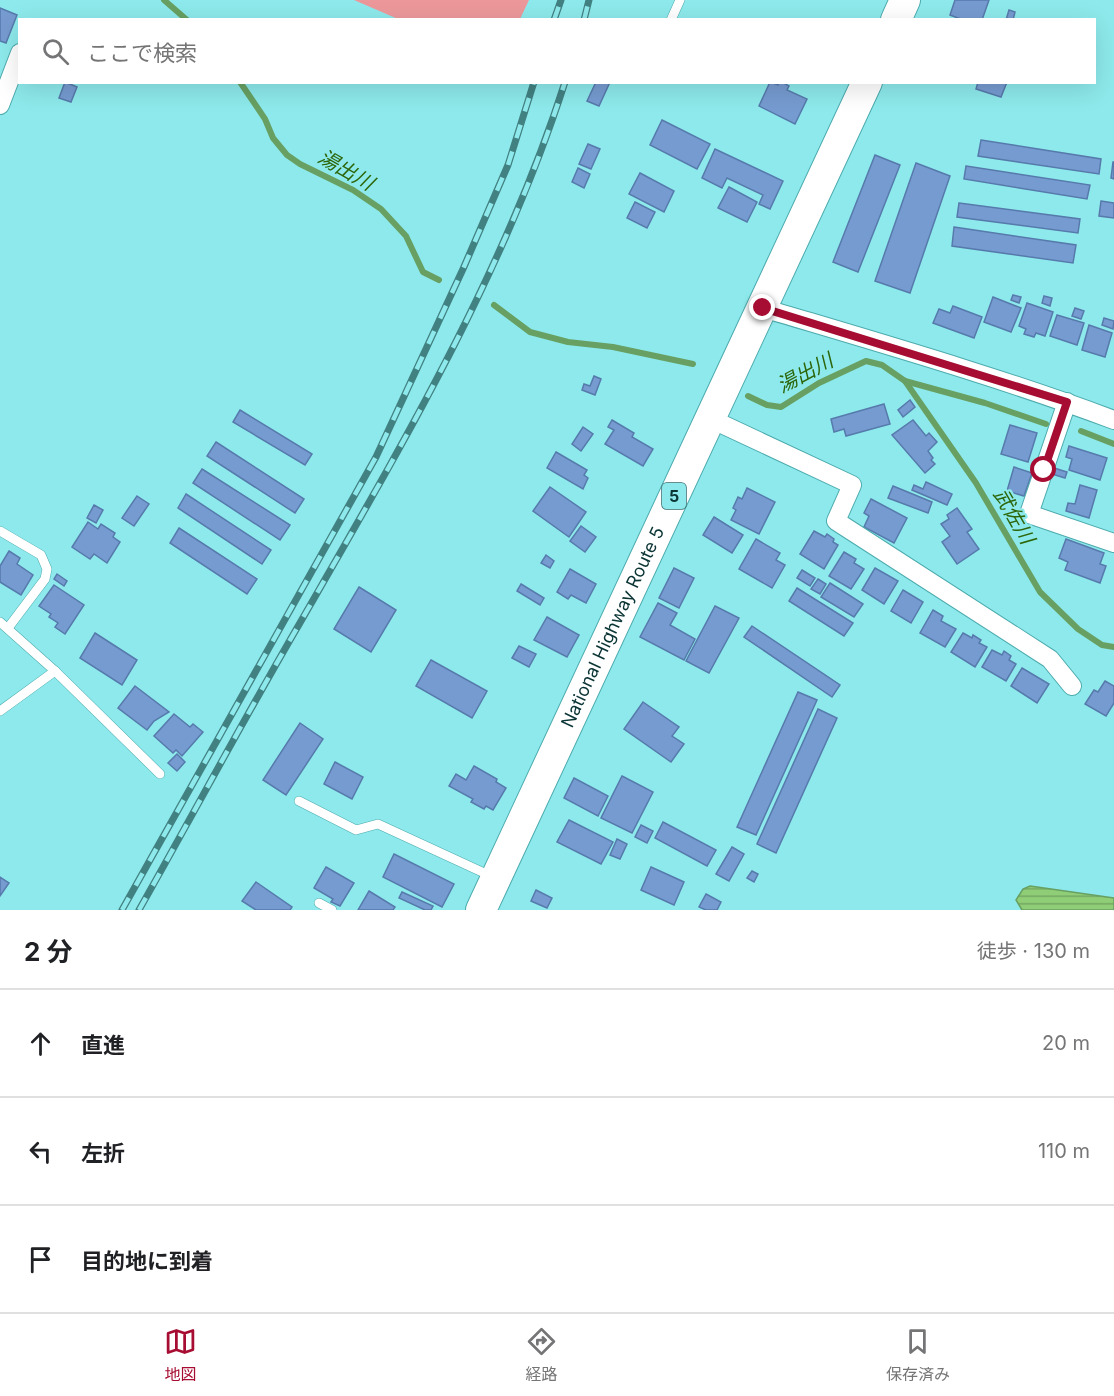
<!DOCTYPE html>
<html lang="ja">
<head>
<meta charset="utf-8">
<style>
	:root { --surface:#fff; --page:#f6f6f6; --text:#202124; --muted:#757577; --line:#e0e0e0; --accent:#a70d32 }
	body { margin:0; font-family:Inter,"Noto Sans JP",sans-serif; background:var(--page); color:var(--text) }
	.stop { position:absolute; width:18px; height:18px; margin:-14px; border:4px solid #a70d32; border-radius:50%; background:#fff }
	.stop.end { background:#a70d32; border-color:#fff; box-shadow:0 2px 6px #0008 }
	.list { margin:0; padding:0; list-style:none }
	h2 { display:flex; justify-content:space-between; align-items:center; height:78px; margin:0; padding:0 24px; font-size:26px }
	h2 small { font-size:20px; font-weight:400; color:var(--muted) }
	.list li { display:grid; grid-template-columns:39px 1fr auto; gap:18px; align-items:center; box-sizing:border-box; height:108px; padding:0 24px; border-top:2px solid var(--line) }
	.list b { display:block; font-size:22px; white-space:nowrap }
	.list em { font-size:20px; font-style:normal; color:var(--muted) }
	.icon { flex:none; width:33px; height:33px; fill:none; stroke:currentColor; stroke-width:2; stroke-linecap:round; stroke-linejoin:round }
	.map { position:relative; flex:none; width:1114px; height:910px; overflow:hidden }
	.search { position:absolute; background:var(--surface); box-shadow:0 6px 24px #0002; left:18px; right:18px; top:18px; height:66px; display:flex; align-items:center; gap:15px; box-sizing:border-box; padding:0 21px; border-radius:0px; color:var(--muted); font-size:22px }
	.sheet { height:402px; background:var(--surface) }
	nav { display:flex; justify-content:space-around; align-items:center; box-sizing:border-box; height:84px; border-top:2px solid var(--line); background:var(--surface); font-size:16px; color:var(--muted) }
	nav a { display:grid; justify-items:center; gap:3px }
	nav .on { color:var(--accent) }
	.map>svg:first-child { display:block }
	.grass { fill:#ec989b }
	.water { fill:url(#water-rules); stroke:#67a062; stroke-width:1.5 }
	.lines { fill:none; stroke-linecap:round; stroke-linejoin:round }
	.stream { stroke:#67a062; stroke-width:6 }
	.building { fill:#769bd0; stroke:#567aac; stroke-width:1.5 }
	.service-casing { stroke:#4dabae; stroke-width:10 }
	.minor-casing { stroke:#4dabae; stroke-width:20 }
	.trunk-casing { stroke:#4dabae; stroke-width:32 }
	.service { stroke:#fff; stroke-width:9 }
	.minor { stroke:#fff; stroke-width:18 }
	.trunk { stroke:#fff; stroke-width:30 }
	.rail-casing { stroke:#428182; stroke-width:7 }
	.rail { stroke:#8de9eb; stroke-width:4.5; stroke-dasharray:14; stroke-linecap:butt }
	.route { stroke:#a70d32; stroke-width:8 }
	.labels { text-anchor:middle; stroke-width:4.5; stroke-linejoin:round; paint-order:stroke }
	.shield { fill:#8de9eb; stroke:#326a6c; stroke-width:1.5 }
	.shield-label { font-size:16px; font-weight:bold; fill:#0b3435 }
	.street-label { font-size:18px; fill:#0b3435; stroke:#8de9eb }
	.water-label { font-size:20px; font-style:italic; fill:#2d660a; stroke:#8de9eb }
</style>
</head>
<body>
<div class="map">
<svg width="1114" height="910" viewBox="0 0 1114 910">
	<defs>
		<pattern id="water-rules" width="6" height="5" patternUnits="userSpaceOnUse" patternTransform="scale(1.5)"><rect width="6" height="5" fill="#8fce76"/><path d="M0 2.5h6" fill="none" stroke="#73a862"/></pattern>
	</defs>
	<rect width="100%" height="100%" fill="#8de9eb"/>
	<path class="grass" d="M354,0H529L520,19H398Z"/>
	<path class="water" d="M1030,886L1114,898V910H1022L1016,900L1023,889Z"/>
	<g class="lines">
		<g class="stream">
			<path d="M164,0L187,20"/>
			<path d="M240,82L265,119L273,138L287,155L300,164L353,190L381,209L406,236L423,272L439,280"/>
			<path d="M494,305L530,332L568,342L613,347L693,364"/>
			<path d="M905,381L976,483L1040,592L1078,629L1102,645L1114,647"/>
			<path d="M748,396L767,405L781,407L819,383L866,361L882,365L905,381L985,403L1046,424"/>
			<path d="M1081,431L1114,444"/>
		</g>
	</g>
	<g class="building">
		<path d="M955,0H989L982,20H963L950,15Z"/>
		<path d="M0,8L17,15L6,43L0,41Z"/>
		<path d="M1009,10L1015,12L1013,20H1006Z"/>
		<path d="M65,82L77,87L71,102L59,98Z"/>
		<path d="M596,82H610L599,106L587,101Z"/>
		<path d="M770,82L778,85L779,82H782L789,86L787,90L807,99L795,124L759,106Z"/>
		<path d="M978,82H1007L1001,97L976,89Z"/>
		<path d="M662,120L710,144L697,169L650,145Z"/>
		<path d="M981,140L1101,159L1099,174L978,156Z"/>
		<path d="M588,144L600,149L591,169L579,164Z"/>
		<path d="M715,149L783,181L770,209L759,204L763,195L727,178L722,188L702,178Z"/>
		<path d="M875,155L900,165L858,272L833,262Z"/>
		<path d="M1113,162H1114V179L1111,178Z"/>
		<path d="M916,163L950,176L910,293L875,281Z"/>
		<path d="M966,166L1090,185L1087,199L964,179Z"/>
		<path d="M578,168L590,174L584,188L572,182Z"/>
		<path d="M640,173L674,191L664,212L629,194Z"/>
		<path d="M729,187L757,202L747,222L718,208Z"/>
		<path d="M1101,201L1114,203V218L1099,216Z"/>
		<path d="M635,202L655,212L647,228L627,218Z"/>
		<path d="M959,203L1080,219L1078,233L957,217Z"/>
		<path d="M954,227L1076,245L1073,263L952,246Z"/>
		<path d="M1013,295L1021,297L1019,303L1011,300Z"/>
		<path d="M1044,296L1052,298L1050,306L1042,303Z"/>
		<path d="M993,297L1021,308L1011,332L984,322Z"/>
		<path d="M1027,303L1053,312L1045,336L1036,333L1034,337L1024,334L1026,329L1019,326Z"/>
		<path d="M953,306L982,317L974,338L933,323L939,309L950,313Z"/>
		<path d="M1075,308L1084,311L1081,319L1072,316Z"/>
		<path d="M1057,315L1084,323L1077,345L1050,336Z"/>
		<path d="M1104,318L1114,321L1113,329L1102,325Z"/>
		<path d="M1089,325L1112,333L1105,357L1082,350Z"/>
		<path d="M594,376L601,379L595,395L582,390L584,384L590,386Z"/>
		<path d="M910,400L915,407L903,417L898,410Z"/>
		<path d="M884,404L890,424L846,436L844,429L834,432L831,419Z"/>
		<path d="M240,410L312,454L305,465L233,422Z"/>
		<path d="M612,420L634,433L632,437L653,449L643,466L605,444L614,430L608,427Z"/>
		<path d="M913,420L926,436L929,433L937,442L928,451L933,458L931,460L935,464L925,473L892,435Z"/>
		<path d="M1010,425L1037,433L1028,462L1001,454Z"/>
		<path d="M583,427L593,434L581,451L572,444Z"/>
		<path d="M216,442L304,499L295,513L207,456Z"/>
		<path d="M1069,446L1107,458L1100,480L1069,470L1072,459L1066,457Z"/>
		<path d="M556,452L587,470L584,475L588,478L583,489L547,468Z"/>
		<path d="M1014,467L1032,473L1024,496L1007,491Z"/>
		<path d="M1054,468L1067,472L1065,478L1052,474Z"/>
		<path d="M202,469L290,525L280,540L193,483Z"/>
		<path d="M926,482L952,494L947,505L912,490L914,485L923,489Z"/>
		<path d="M1080,485L1097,490L1089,518L1066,511L1068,503L1075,504Z"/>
		<path d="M893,486L932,502L928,513L888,498Z"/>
		<path d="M550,487L586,512L569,537L533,511Z"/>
		<path d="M747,488L775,502L759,534L731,520L736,510L733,508L738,497L742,499Z"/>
		<path d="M186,494L271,550L262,564L178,508Z"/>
		<path d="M137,496L149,504L134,526L122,518Z"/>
		<path d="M871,499L907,518L894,543L864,527L869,516L864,513Z"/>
		<path d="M94,505L103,510L96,523L87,518Z"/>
		<path d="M957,508L972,529L967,532L979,549L957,564L942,542L950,536L941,524L949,519L947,515Z"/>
		<path d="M714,517L743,535L732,553L703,535Z"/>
		<path d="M88,522L98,529L101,524L115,533L113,537L120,542L107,563L94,554L90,559L72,547Z"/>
		<path d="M581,526L596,537L585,552L570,541Z"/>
		<path d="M179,528L257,579L247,594L170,543Z"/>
		<path d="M814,531L825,537L827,534L834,539L833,542L838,545L824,569L800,554Z"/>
		<path d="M756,539L780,553L776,560L785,565L772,588L739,569Z"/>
		<path d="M1066,539L1104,553L1100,564L1106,566L1100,583L1065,570L1068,562L1059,558Z"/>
		<path d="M9,551L20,558L17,564L33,575L21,595L0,582V566Z"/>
		<path d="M844,552L856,559L854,563L864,569L851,589L829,576Z"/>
		<path d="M546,555L554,561L550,568L541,563Z"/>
		<path d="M674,568L694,578L679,608L659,598Z"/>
		<path d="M875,568L898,581L884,604L862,590Z"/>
		<path d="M570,569L596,584L586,603L571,595L568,599L557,592Z"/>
		<path d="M802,570L815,578L810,586L797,578Z"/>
		<path d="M57,574L67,581L64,586L54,579Z"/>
		<path d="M818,579L826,584L820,594L811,589Z"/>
		<path d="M830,583L863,604L854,617L821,597Z"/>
		<path d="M521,584L544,598L540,605L517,591Z"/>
		<path d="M54,585L84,605L65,634L55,627L58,623L49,617L51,614L39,606Z"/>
		<path d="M359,587L396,610L371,652L334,629Z"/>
		<path d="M797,588L853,623L844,636L789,601Z"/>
		<path d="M903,590L923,602L911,623L891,611Z"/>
		<path d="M658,603L677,613L670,625L695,639L684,660L640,637Z"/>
		<path d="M715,606L739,618L709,673L686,661Z"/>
		<path d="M933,610L943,616L941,621L956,629L945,647L920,633Z"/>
		<path d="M547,617L579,635L567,657L534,640Z"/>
		<path d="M752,626L840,685L832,697L744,637Z"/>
		<path d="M95,633L137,660L122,685L80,658Z"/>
		<path d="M963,633L972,638L973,635L981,640L979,643L987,647L975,667L951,652Z"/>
		<path d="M519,646L536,654L529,667L512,658Z"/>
		<path d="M992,650L1002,655L1004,651L1011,656L1009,660L1016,664L1006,681L982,667Z"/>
		<path d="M431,660L487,691L472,718L416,686Z"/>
		<path d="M1022,668L1049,684L1037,703L1011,686Z"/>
		<path d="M1105,681L1114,686V703L1106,716L1085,704L1094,690L1098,692Z"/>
		<path d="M135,686L169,712L154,721L147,730L118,708Z"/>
		<path d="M798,692L817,700L756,835L737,827Z"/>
		<path d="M643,702L679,727L672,736L684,744L671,762L624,729Z"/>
		<path d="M818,709L837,718L776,853L757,844Z"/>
		<path d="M174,714L190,727L193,724L203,732L182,756L176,750L173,753L154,736Z"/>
		<path d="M300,723L323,739L286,795L263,780Z"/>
		<path d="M177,754L185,762L177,771L168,763Z"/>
		<path d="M335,762L363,777L352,799L324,784Z"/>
		<path d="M474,766L497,779L496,782L506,788L493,810L486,806L484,809L471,802L473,799L449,786L456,774L466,780Z"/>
		<path d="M622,776L653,792L632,833L601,818Z"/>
		<path d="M574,778L608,796L598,816L564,798Z"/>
		<path d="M569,820L613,842L601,864L557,842Z"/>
		<path d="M663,822L716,850L707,866L655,838Z"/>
		<path d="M641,825L653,831L647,843L635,837Z"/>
		<path d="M617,839L627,844L620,859L610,855Z"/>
		<path d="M732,847L744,854L729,881L716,874Z"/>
		<path d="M394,854L454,884L442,907L383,877Z"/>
		<path d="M326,867L354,883L340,906L331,902L333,899L314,888Z"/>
		<path d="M651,867L684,882L674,905L641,890Z"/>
		<path d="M752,871L758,874L754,882L747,878Z"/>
		<path d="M0,877L9,883L0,896Z"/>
		<path d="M256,882L292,907L290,910H256L242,901Z"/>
		<path d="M536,890L552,898L547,908L531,901Z"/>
		<path d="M369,891L395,907L393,910H358Z"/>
		<path d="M402,892L433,906L431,910H425L399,898Z"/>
		<path d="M706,894L721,902L717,910H706L699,907Z"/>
	</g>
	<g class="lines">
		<defs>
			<g id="service">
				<path d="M671,20L680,0"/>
				<path d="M0,531L41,555L47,569L45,579L8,628"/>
				<path d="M0,622L55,671L160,774"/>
				<path d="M0,711L55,671"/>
				<path d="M299,801L356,830L378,824L493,877"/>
				<path d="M319,903L332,910"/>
			</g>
			<g id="minor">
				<path d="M0,105L20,53"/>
				<path d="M763,308C880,343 999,377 1114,420"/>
				<path d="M1067,402L1029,514L1114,543"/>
				<path d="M711,419L852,485L836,521L1050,659L1072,686"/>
			</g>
			<g id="trunk">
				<path d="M896,20L905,0"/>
				<path id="s1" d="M481,910L867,82"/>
			</g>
		</defs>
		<use href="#service" class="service-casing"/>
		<use href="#minor" class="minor-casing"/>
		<use href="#trunk" class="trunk-casing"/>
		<use href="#service" class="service"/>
		<use href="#minor" class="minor"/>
		<use href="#trunk" class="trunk"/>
		<defs>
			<g id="rail">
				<path d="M554,20L561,0"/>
				<path d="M584,20L589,0"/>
				<path d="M122,910L376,457L463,269L508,165L534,82"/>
				<path d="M139,910C192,816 243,721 297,628C398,452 503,276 565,82"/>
			</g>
		</defs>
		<use href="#rail" class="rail-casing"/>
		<use href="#rail" class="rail"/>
	</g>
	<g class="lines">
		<path class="route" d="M763,308L1067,402L1044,470"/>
	</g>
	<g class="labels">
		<rect class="shield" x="662" y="483" width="24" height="26" rx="4.5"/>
		<g class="shield-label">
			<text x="674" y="502">5</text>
		</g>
		<g class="street-label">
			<text dy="6" stroke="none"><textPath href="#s1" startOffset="312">National Highway Route 5</textPath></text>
		</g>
		<g class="water-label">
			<text transform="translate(346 170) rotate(30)" y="7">湯出川</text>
			<text transform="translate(805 373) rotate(-28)" y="7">湯出川</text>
			<text transform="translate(1014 516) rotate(60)" y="7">武佐川</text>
		</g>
	</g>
</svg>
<div class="stop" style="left:1044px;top:470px"></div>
<div class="stop end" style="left:763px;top:308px"></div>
<div class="search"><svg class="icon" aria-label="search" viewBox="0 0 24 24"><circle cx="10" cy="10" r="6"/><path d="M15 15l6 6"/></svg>ここで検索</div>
</div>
<section class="sheet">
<h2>2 分<small>徒歩 · 130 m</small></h2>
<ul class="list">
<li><svg class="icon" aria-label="ahead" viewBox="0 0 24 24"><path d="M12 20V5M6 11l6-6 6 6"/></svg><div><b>直進</b></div><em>20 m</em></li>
<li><svg class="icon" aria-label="left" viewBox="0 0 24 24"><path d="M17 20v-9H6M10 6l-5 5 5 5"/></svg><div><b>左折</b></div><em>110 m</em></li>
<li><svg class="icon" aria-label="arrive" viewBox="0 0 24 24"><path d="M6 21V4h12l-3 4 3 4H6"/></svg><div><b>目的地に到着</b></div></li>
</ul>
</section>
<nav>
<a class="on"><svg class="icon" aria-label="map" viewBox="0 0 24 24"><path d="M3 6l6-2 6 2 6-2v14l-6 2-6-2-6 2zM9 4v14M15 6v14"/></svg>地図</a>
<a><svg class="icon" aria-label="directions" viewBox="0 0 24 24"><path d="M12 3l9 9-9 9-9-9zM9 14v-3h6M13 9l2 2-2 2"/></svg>経路</a>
<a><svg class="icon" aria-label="saved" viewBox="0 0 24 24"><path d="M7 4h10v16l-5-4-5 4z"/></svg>保存済み</a>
</nav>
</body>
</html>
